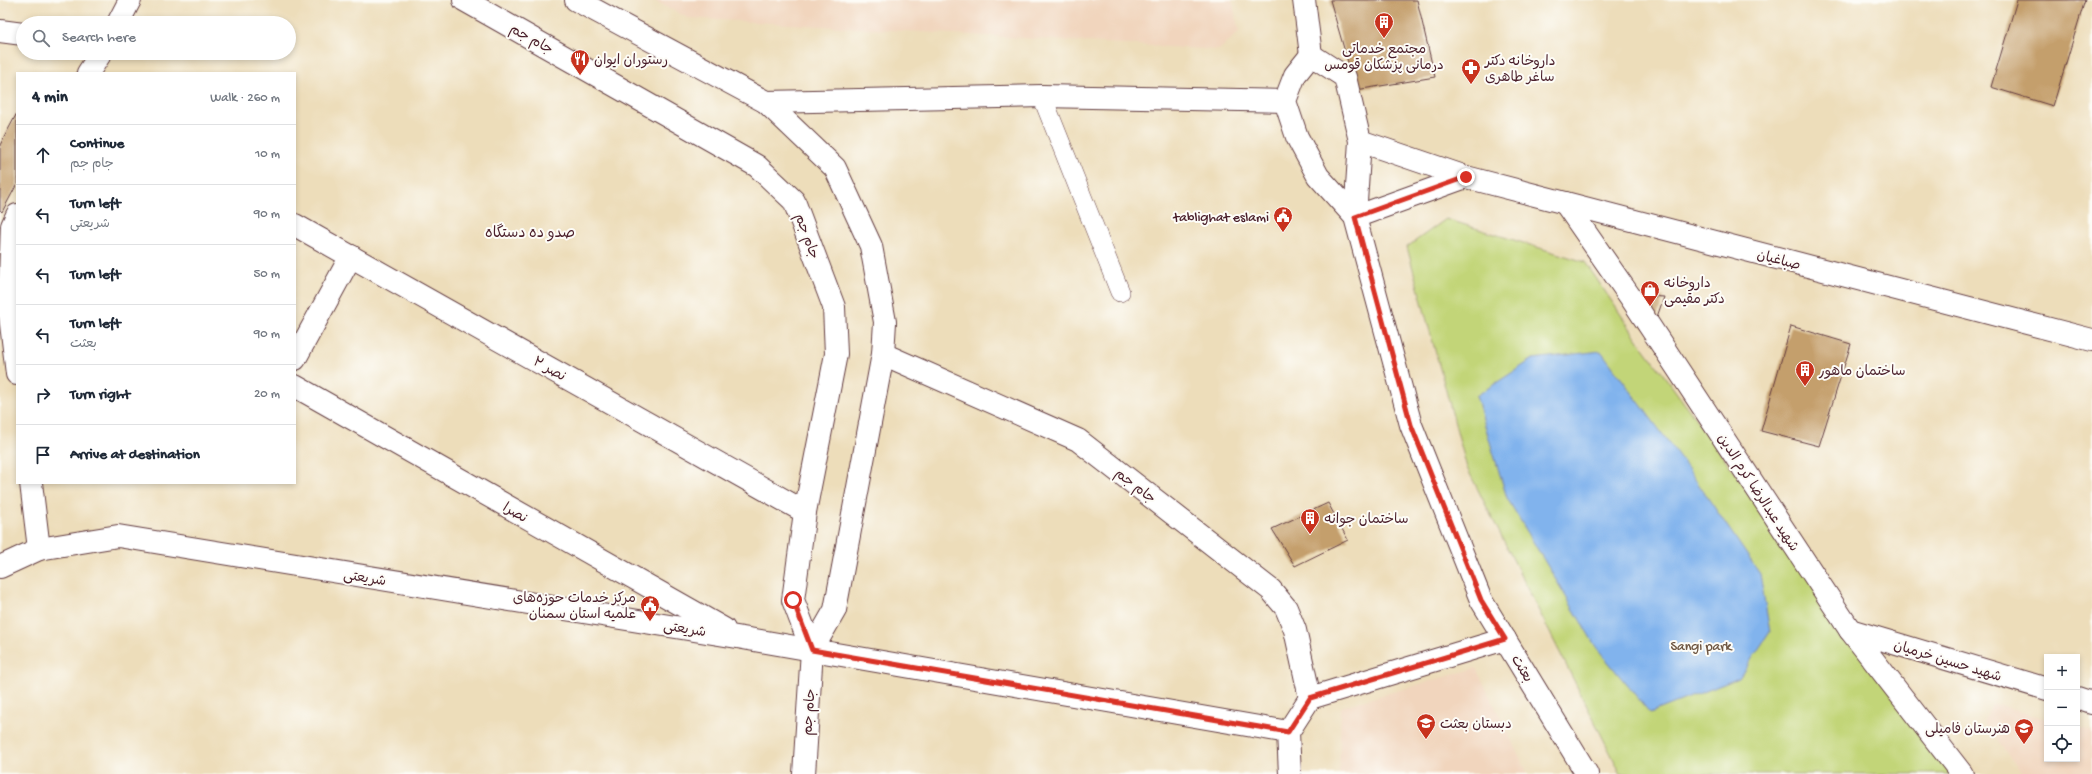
<!DOCTYPE html>
<html lang="en">
<head>
<meta charset="utf-8">
<style>
	:root { --surface:#fff; --page:#f2f2f3; --text:#1f2937; --muted:#747a83; --line:#e0e1e3 }
	body { margin:0; font-family:"Gochi Hand","Playpen Sans Arabic",sans-serif; background:var(--page); color:var(--text) }
	.controls { position:absolute; right:12px; bottom:12px; display:grid; overflow:hidden; border-radius:0px; box-shadow:0 2px 6px #0003 }
	.controls button { width:36px; height:36px; display:grid; place-items:center; padding:0; border:0; border-bottom:1px solid var(--line); background:var(--surface); color:var(--text); font:20px sans-serif }
	.stop { position:absolute; width:12px; height:12px; margin:-9px; border:3px solid #d93025; border-radius:50%; background:#fff }
	.stop.end { background:#d93025; border-color:#fff; box-shadow:0 1px 4px #0008 }
	.list { margin:0; padding:0; list-style:none }
	h2 { display:flex; justify-content:space-between; align-items:center; height:52px; margin:0; padding:0 16px; font-size:17px }
	h2 small { font-size:13px; font-weight:400; color:var(--muted) }
	.list li { display:grid; grid-template-columns:26px 1fr auto; gap:12px; align-items:center; box-sizing:border-box; height:60px; padding:0 16px; border-top:1px solid var(--line) }
	.list b { display:block; font-size:15px; white-space:nowrap }
	.list p { margin:0; font-size:13px; white-space:nowrap; color:var(--muted) }
	.list em { font-size:13px; font-style:normal; color:var(--muted) }
	.icon { flex:none; width:22px; height:22px; fill:none; stroke:currentColor; stroke-width:2; stroke-linecap:round; stroke-linejoin:round }
	.map { position:relative; flex:none; width:2092px; height:774px; overflow:hidden }
	.search { position:absolute; background:var(--surface); box-shadow:0 2px 6px #0003; left:16px; top:16px; width:280px; height:44px; display:flex; align-items:center; gap:10px; box-sizing:border-box; padding:0 14px; border-radius:22px; color:var(--muted); font-size:15px }
	.panel { position:absolute; background:var(--surface); box-shadow:0 2px 6px #0003; left:16px; top:72px; width:280px; height:412px; border-radius:0px }
	.map>svg:first-child { display:block }
	.built { fill:#f1d5bd }
	.green { fill:#c2d578; stroke:#867a52 }
	.water { fill:#81b3ed; stroke:#66698c }
	.building { fill:#c49f6c }
	.lines { fill:none; stroke-linecap:round; stroke-linejoin:round }
	.lane-casing { stroke:#623c40; stroke-width:20 }
	.street-casing { stroke:#623c40; stroke-width:24 }
	.secondary-casing { stroke:#623c40; stroke-width:24 }
	.lane { stroke:#fff; stroke-width:19 }
	.street { stroke:#fff; stroke-width:22 }
	.secondary { stroke:#fff; stroke-width:22 }
	.route { stroke:#d93025; stroke-width:5 }
	.labels { text-anchor:middle; stroke-width:4; stroke-linejoin:round; paint-order:stroke }
	.street-label { font-size:14px; fill:#4a1f2b; stroke:#fdfcf7 }
	.poi-label { font-size:14px; fill:#4a1f2b; stroke:#fdfcf7; text-anchor:start }
	.park-label { font-size:14px; fill:#6e5642; stroke:#fdfcf7 }
	.neighbourhood-label { font-size:15px; fill:#4a1f2b; stroke:#fdfcf7 }
</style>
</head>
<body>
<div class="map">
<svg width="2092" height="774" viewBox="0 0 2092 774">
	<rect width="100%" height="100%" fill="#fdfcf7"/>
	<filter id="ink" filterUnits="userSpaceOnUse"><feTurbulence type="fractalNoise" baseFrequency=".025" numOctaves="2"/><feDisplacementMap in="SourceGraphic" scale="8" xChannelSelector="R" yChannelSelector="G"/><feConvolveMatrix kernelMatrix="1 2 1 2 8 2 1 2 1" color-interpolation-filters="sRGB"/></filter>
	<filter id="wash" filterUnits="userSpaceOnUse"><feTurbulence type="fractalNoise" baseFrequency=".012" numOctaves="4" result="noise"/><feDisplacementMap in="SourceGraphic" scale="16" xChannelSelector="R" yChannelSelector="G"/><feGaussianBlur stdDeviation="0.9" result="paint"/><feColorMatrix in="noise" values="0 0 0 0 0 0 0 0 0 0 0 0 0 0 0 0 0 1.4 0 .05"/><feComposite in="paint" operator="in"/></filter>
	<g filter="url(#wash)">
		<rect width="100%" height="100%" fill="#edddba"/>
		<g class="built">
			<path d="M653,0H1232L1239,32L1219,50L688,18Z"/>
			<path d="M1476,668L1528,774H1339L1341,707Z"/>
			<path d="M1992,704L2047,719V759H2077V727L2092,731V774H2023L1983,722Z"/>
		</g>
		<path class="green" d="M1446,219L1585,262L1636,337L1954,774H1621L1467,468L1407,247Z"/>
		<path class="water" d="M1601,351L1684,463L1760,574L1770,632L1739,678L1650,713L1596,647L1507,498L1476,396L1533,359Z"/>
		<g id="blocks">
			<g class="building">
				<path d="M1330,0H1417L1435,77L1356,90Z"/>
				<path d="M2017,0H2085L2053,106L1991,87Z"/>
				<path d="M17,113V184L2,212L0,210V145Z"/>
				<path d="M1645,296L1664,297L1651,334L1633,317Z"/>
				<path d="M1791,326L1851,344L1819,446L1761,431Z"/>
				<path d="M1328,503L1348,540L1295,566L1272,529Z"/>
			</g>
		</g>
	</g>
	<g filter="url(#ink)">
		<use href="#blocks" fill-opacity="0" stroke="#623c40" stroke-width="1"/>
		<g class="lines">
			<defs>
				<path id="lane" d="M1042,96L1120,292"/>
				<g id="street">
					<path d="M118,23L130,0"/>
					<path d="M0,31L23,34"/>
					<path d="M88,73L101,53"/>
					<path d="M766,102L1042,96L1285,101"/>
					<path d="M1360,141L1466,177L2092,340"/>
					<path d="M1565,203L1631,298L1850,630L1962,774"/>
					<path d="M17,215L12,226L9,307L17,374"/>
					<path d="M1355,217L1466,177"/>
					<path d="M295,225L805,512"/>
					<path d="M883,354L1078,440L1271,590L1286,608L1295,630L1310,698"/>
					<path d="M295,359L351,256"/>
					<path d="M295,386L724,629"/>
					<path d="M31,483L39,549"/>
					<path d="M0,567L39,549L118,536L737,637L1288,732"/>
					<path d="M1850,630L2047,689"/>
					<path d="M2077,698L2092,703"/>
					<path d="M1288,732L1310,698L1505,639"/>
					<path d="M1288,732L1290,774"/>
				</g>
				<g id="secondary">
					<path d="M464,0L757,166L794,201L834,307L836,354L805,512L793,600L812,650L804,774"/>
					<path d="M576,0L766,102L835,168L871,246L885,322L883,354L835,610L812,650"/>
					<path d="M1304,0L1311,55"/>
					<path d="M1355,217L1318,176L1297,137L1285,101L1295,75L1311,55L1345,77L1360,141L1355,217L1411,425L1481,600L1587,774"/>
				</g>
			</defs>
			<use href="#lane" class="lane-casing"/>
			<use href="#street" class="street-casing"/>
			<use href="#secondary" class="secondary-casing"/>
			<use href="#lane" class="lane"/>
			<use href="#street" class="street"/>
			<use href="#secondary" class="secondary"/>
		</g>
	</g>
	<g class="lines" filter="url(#ink)">
		<path class="route" d="M793,600L812,650L1288,732L1310,698L1505,639L1481,600L1411,425L1355,217L1466,177"/>
	</g>
	<defs>
		<symbol id="building-pin" viewBox="-11 -11 22 30"><path d="M0 17L-7.5 6A9.5 9.5 0 1 1 7.5 6Z" fill="#c8321e" stroke="#fdfcf7"/><path d="M-4-6H4V6H1V3H-1V6H-4ZM-2.5-4.3h1.7v1.8h-1.7ZM.8-4.3h1.7v1.8H.8ZM-2.5-1h1.7V.8h-1.7ZM.8-1h1.7V.8H.8Z" fill="#fff"/></symbol>
		<symbol id="restaurant-pin" viewBox="-11 -11 22 30"><path d="M0 17L-7.5 6A9.5 9.5 0 1 1 7.5 6Z" fill="#c8321e" stroke="#fdfcf7"/><path d="M-5-6h1v4h1v-4h1v4h1v-4h1v5L-1.5 .5V6h-2V.5L-5-1ZM5-6V6H3V1.5H1.5Q1.5-4 5-6Z" fill="#fff"/></symbol>
		<symbol id="pharmacy-pin" viewBox="-11 -11 22 30"><path d="M0 17L-7.5 6A9.5 9.5 0 1 1 7.5 6Z" fill="#c8321e" stroke="#fdfcf7"/><path d="M-2-6h4v4h4v4h-4v4h-4v-4h-4v-4h4Z" fill="#fff"/></symbol>
		<symbol id="civic-pin" viewBox="-11 -11 22 30"><path d="M0 17L-7.5 6A9.5 9.5 0 1 1 7.5 6Z" fill="#c8321e" stroke="#fdfcf7"/><path d="M-.6-6.5H3V-4.5H.6V-3L4-1V1h2V6H-6V1h2V-1L-.6-3ZM-1.2 2.5V6h2.4V2.5Z" fill="#fff"/></symbol>
		<symbol id="shop-pin" viewBox="-11 -11 22 30"><path d="M0 17L-7.5 6A9.5 9.5 0 1 1 7.5 6Z" fill="#c8321e" stroke="#fdfcf7"/><path d="M-5-2.5h2.3a2.7 3.5 0 0 1 5.4 0H5L5.5 6h-11ZM-1.5-2.5h3a1.5 2.3 0 0 0-3 0Z" fill="#fff"/></symbol>
		<symbol id="school-pin" viewBox="-11 -11 22 30"><path d="M0 17L-7.5 6A9.5 9.5 0 1 1 7.5 6Z" fill="#c8321e" stroke="#fdfcf7"/><path d="M0-5L7-2L0 1L-7-2ZM-4 1L0 2.5L4 1V4Q0 6-4 4Z" fill="#fff"/></symbol>
	</defs>
	<g fill-rule="evenodd">
		<use href="#building-pin" x="1373" y="11" width="22" height="30"/>
		<use href="#restaurant-pin" x="569" y="48" width="22" height="30"/>
		<use href="#pharmacy-pin" x="1460" y="57" width="22" height="30"/>
		<use href="#civic-pin" x="1272" y="205" width="22" height="30"/>
		<use href="#shop-pin" x="1639" y="279" width="22" height="30"/>
		<use href="#building-pin" x="1794" y="359" width="22" height="30"/>
		<use href="#building-pin" x="1299" y="507" width="22" height="30"/>
		<use href="#civic-pin" x="639" y="594" width="22" height="30"/>
		<use href="#school-pin" x="1415" y="712" width="22" height="30"/>
		<use href="#school-pin" x="2013" y="717" width="22" height="30"/>
	</g>
	<g class="labels">
		<g class="street-label">
			<text transform="translate(532 38) rotate(29)" y="5">جام جم</text>
			<text transform="translate(808 236) rotate(70)" y="5">جام جم</text>
			<text transform="translate(1779 259) rotate(15)" y="5">صباغیان</text>
			<text transform="translate(550 368) rotate(29)" y="5">نصر ۲</text>
			<text transform="translate(1136 485) rotate(38)" y="5">جام جم</text>
			<text transform="translate(1759 492) rotate(57)" y="5">شهید عبدالرضا کرم الدین</text>
			<text transform="translate(516 512) rotate(30)" y="5">نصرا</text>
			<text transform="translate(365 577) rotate(9)" y="5">شریعتی</text>
			<text transform="translate(685 628) rotate(9)" y="5">شریعتی</text>
			<text transform="translate(1948 660) rotate(17)" y="5">شهید حسین خرمیان</text>
			<text transform="translate(1523 668) rotate(59)" y="5">بعثت</text>
			<text transform="translate(808 712) rotate(-86)" y="5">جام جم</text>
		</g>
		<g class="poi-label">
			<text x="1384" y="53" text-anchor="middle">مجتمع خدماتی<tspan x="1384" dy="16">درمانی پزشکان قومس</tspan></text>
			<text x="594" y="64">رستوران ایوان</text>
			<text x="1485" y="65">داروخانه دکتر<tspan x="1485" dy="16">ساغر طاهری</tspan></text>
			<text x="1269" y="221" text-anchor="end">tablighat eslami</text>
			<text x="1664" y="287">داروخانه<tspan x="1664" dy="16">دکتر مقیمی</tspan></text>
			<text x="1819" y="375">ساختمان ماهور</text>
			<text x="1324" y="523">ساختمان جوانه</text>
			<text x="636" y="602" text-anchor="end">مرکز خدمات حوزه‌های<tspan x="636" dy="16">علمیه استان سمنان</tspan></text>
			<text x="1440" y="728">دبستان بعثت</text>
			<text x="2010" y="733" text-anchor="end">هنرستان فامیلی</text>
		</g>
		<g class="park-label">
			<text x="1701" y="650">Sangi park</text>
		</g>
		<g class="neighbourhood-label">
			<text x="530" y="237">صدو ده دستگاه</text>
		</g>
	</g>
</svg>
<div class="controls">
<button>+</button>
<button>−</button>
<button><svg class="icon" aria-label="locate" viewBox="0 0 24 24"><circle cx="12" cy="12" r="6"/><path d="M12 2v4M12 18v4M2 12h4M18 12h4"/></svg></button>
</div>
<div class="stop" style="left:793px;top:600px"></div>
<div class="stop end" style="left:1466px;top:177px"></div>
<div class="search"><svg class="icon" aria-label="search" viewBox="0 0 24 24"><circle cx="10" cy="10" r="6"/><path d="M15 15l6 6"/></svg>Search here</div>
<section class="panel">
<h2>4 min<small>Walk · 260 m</small></h2>
<ul class="list">
<li><svg class="icon" aria-label="ahead" viewBox="0 0 24 24"><path d="M12 20V5M6 11l6-6 6 6"/></svg><div><b>Continue</b><p>جام جم</p></div><em>10 m</em></li>
<li><svg class="icon" aria-label="left" viewBox="0 0 24 24"><path d="M17 20v-9H6M10 6l-5 5 5 5"/></svg><div><b>Turn left</b><p>شریعتی</p></div><em>90 m</em></li>
<li><svg class="icon" aria-label="left" viewBox="0 0 24 24"><path d="M17 20v-9H6M10 6l-5 5 5 5"/></svg><div><b>Turn left</b></div><em>50 m</em></li>
<li><svg class="icon" aria-label="left" viewBox="0 0 24 24"><path d="M17 20v-9H6M10 6l-5 5 5 5"/></svg><div><b>Turn left</b><p>بعثت</p></div><em>90 m</em></li>
<li><svg class="icon" aria-label="right" viewBox="0 0 24 24"><path d="M7 20v-9h11M14 6l5 5-5 5"/></svg><div><b>Turn right</b></div><em>20 m</em></li>
<li><svg class="icon" aria-label="arrive" viewBox="0 0 24 24"><path d="M6 21V4h12l-3 4 3 4H6"/></svg><div><b>Arrive at destination</b></div></li>
</ul>
</section>
</div>
</body>
</html>
